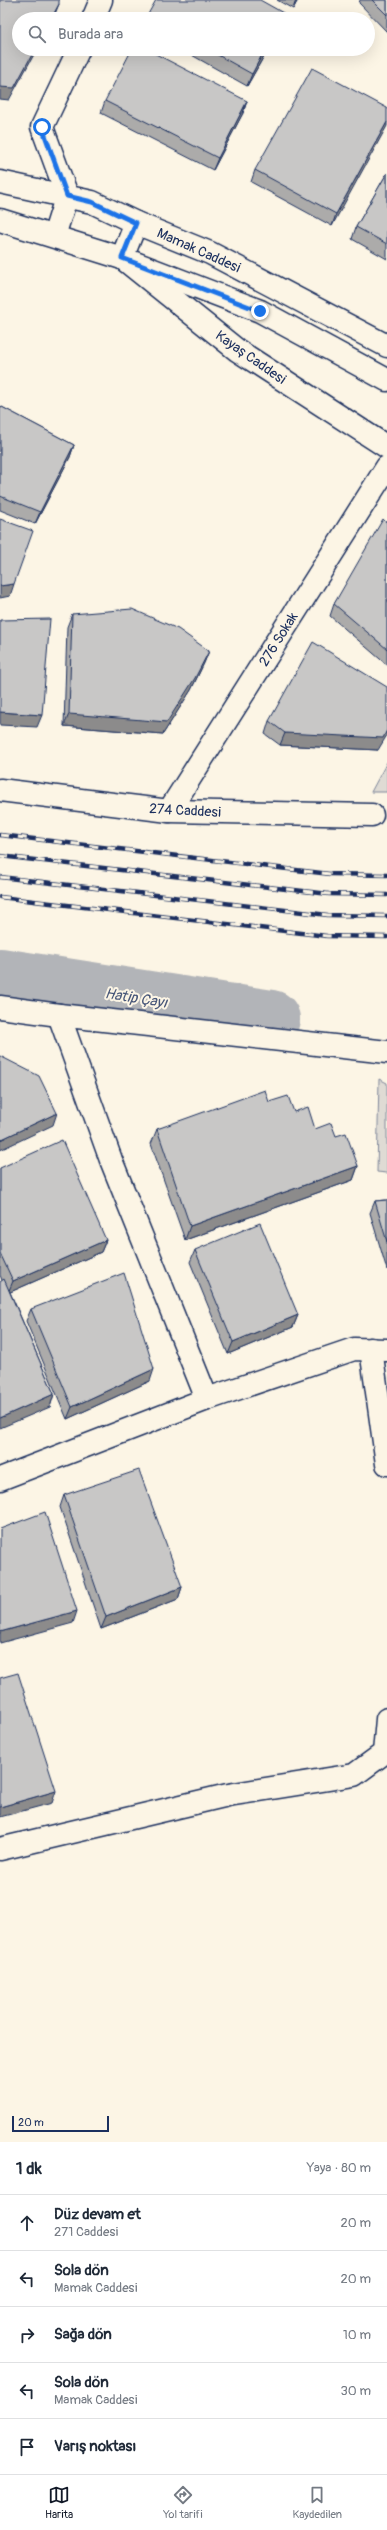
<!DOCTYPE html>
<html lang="tr">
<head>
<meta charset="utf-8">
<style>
	:root { --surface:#fff; --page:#f2f2f3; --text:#1f2937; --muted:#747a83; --line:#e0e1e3; --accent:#111827 }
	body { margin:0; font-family:Pangolin,sans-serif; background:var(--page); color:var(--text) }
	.scale { position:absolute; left:12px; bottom:10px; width:97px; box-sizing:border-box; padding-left:4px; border:2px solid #1b2f5e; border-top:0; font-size:11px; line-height:14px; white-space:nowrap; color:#1b2f5e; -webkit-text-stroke:3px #fcf5e5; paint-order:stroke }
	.stop { position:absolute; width:12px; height:12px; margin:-9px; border:3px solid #1a73e8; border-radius:50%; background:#fff }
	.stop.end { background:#1a73e8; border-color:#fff; box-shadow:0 1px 4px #0008 }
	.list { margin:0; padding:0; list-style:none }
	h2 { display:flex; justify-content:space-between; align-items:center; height:52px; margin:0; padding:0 16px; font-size:17px }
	h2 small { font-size:13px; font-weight:400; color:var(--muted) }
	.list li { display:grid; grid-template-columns:26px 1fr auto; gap:12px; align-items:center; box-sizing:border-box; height:56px; padding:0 16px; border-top:1px solid var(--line) }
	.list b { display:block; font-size:15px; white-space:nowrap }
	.list p { margin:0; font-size:13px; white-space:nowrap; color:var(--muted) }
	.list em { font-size:13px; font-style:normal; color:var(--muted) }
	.icon { flex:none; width:22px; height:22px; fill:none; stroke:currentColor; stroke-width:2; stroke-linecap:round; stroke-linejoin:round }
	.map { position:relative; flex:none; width:387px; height:2142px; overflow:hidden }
	.search { position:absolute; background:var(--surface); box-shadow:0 4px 16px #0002; left:12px; right:12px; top:12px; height:44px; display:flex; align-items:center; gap:10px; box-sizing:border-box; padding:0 14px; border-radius:22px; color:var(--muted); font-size:15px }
	.sheet { height:332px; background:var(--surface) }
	nav { display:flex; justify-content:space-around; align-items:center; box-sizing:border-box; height:56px; border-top:1px solid var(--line); background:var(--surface); font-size:11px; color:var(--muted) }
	nav a { display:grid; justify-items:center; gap:2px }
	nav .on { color:var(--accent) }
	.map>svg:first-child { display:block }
	.green { fill:#dfdbd4; stroke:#7d8599 }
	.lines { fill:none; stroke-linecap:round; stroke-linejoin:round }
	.river { stroke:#b2b4b8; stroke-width:58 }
	.minor-casing { stroke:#1b2f5e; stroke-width:25 }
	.major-casing { stroke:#1b2f5e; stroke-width:25 }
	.minor { stroke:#fcf5e5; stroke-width:22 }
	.major { stroke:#fcf5e5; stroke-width:22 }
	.rail-casing { stroke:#1b2f5e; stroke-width:4.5 }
	.rail { stroke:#fcf5e5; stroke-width:3; stroke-dasharray:9; stroke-linecap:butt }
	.wall { fill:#acabaa; stroke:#1b2f5e }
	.shaded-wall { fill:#8c8b8b; stroke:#1b2f5e }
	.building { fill:#c8c7c6; stroke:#1b2f5e }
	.route { stroke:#1a73e8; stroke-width:5 }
	.labels { text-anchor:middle; stroke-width:4; stroke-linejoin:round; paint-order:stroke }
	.street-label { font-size:14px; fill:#1b2f5e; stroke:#fcf5e5 }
	.water-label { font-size:15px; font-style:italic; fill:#485779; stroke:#fcf5e5 }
</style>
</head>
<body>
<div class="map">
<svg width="387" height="2142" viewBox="0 0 387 2142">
	<rect width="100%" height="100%" fill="#fcf5e5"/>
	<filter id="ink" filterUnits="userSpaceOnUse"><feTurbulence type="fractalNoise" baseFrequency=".025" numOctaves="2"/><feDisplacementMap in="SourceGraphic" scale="8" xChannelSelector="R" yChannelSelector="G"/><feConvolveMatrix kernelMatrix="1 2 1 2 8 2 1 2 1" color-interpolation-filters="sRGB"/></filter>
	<g filter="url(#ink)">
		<g class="green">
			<path d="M387,762V792H371Z"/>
			<path d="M379,1079L387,1083V1173L377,1172Z"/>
		</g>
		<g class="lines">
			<path class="river" d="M0,977L271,1019"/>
			<defs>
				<g id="minor">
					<path d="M93,19L101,0"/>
					<path d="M67,195L42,127L79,49"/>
					<path d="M126,261L237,350L387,447"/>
					<path d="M0,790L169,811L372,815"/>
					<path d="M169,811L387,467"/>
					<path d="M0,1007L59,1015"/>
					<path d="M371,1349L387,1464"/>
					<path d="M207,1399L111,1160L59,1015L387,1052"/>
					<path d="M0,1479L207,1399L354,1349L387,1350"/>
					<path d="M0,1849L228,1795L354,1775L384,1753L387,1719"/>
				</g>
				<g id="major">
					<path d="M0,182L92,202L136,223L210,253L387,346"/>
					<path d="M0,220L122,258L260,311L387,380"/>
					<path d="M54,236L67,195"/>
					<path d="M122,258L136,223"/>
				</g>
			</defs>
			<use href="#minor" class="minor-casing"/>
			<use href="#major" class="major-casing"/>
			<use href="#minor" class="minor"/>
			<use href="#major" class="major"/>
			<defs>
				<g id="rail">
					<path d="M0,835L330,874L387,875"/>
					<path d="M0,856L329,894L387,895"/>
					<path d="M0,877L328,915L387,916"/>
					<path d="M0,897L327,936L387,937"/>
				</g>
			</defs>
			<use href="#rail" class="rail-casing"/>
			<use href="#rail" class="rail"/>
		</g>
		<g class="wall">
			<path d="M277,0H298L293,9Z"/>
			<path d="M360,0H387V32L359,3Z"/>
			<path d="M285,14L283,19H146L147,16Z"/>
			<path d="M181,49H268L247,86Z"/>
			<path d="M105,101H247L243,113L213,170L101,113Z"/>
			<path d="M387,108L332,226L251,182L255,170Z"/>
			<path d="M387,173V259L352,239L356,227Z"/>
			<path d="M0,406L74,445L70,457L35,524L0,510Z"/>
			<path d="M387,523V665L330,616L334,604Z"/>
			<path d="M72,614L209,651L204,663L191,690L163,734L64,726L67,627Z"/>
			<path d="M269,721L378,750L280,745L265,734Z"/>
			<path d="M269,1102L315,1129L336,1136L358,1166L353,1180L185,1240L151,1144L157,1129Z"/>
			<path d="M0,1168L106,1240L101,1252L10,1292L54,1394L50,1407L0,1275Z"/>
			<path d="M387,1200V1270L370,1213L375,1201Z"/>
			<path d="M195,1250L298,1315L293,1327L228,1354L190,1262Z"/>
			<path d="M31,1309L150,1381L67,1419L26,1321Z"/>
			<path d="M64,1495L182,1587L178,1599L101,1629L60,1507Z"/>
		</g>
		<g class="shaded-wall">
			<path d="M296,0H298L293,9Z"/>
			<path d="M59,4L53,19H51Z"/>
			<path d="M35,49H37L9,100L0,99V87Z"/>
			<path d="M265,49H268L247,86L252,74Z"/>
			<path d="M247,101L243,113L213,170L218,158Z"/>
			<path d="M387,122V126L332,226L336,214Z"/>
			<path d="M74,445L70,457L35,524L40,512Z"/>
			<path d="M14,584L10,596L0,598V586Z"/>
			<path d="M209,651L204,663L191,690L163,734L64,726L69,714Z"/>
			<path d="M0,712L42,715L37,727L0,725Z"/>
			<path d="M387,730V735L378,750L280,745L285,733Z"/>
			<path d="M57,1113L53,1125L0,1150V1140Z"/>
			<path d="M358,1166L353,1180L185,1240L190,1226Z"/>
			<path d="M106,1240L101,1252L8,1293L13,1281Z"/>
			<path d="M298,1315L293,1327L228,1354L233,1342Z"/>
			<path d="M154,1369L150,1381L67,1419L72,1407Z"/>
			<path d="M54,1394L50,1407L0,1428V1418Z"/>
			<path d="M182,1587L178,1599L101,1629L106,1617Z"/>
			<path d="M77,1611L73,1623L0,1643V1632Z"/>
			<path d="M56,1791L52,1803L0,1817V1807Z"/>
		</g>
		<g class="building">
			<path d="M0,0H59V4L51,19H19V49H35L14,88L0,87Z"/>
			<path d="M156,0H260L285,14L282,19H153L147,16Z"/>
			<path d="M372,0H387V15Z"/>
			<path d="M132,49H146L247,101L218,158L105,101Z"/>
			<path d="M207,49H265L252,74Z"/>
			<path d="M312,68L387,108V122L336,214L255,170Z"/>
			<path d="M387,173V244L356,227Z"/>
			<path d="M0,406L74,445L40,512L0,496Z"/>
			<path d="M0,519L33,531L14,584L0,586Z"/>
			<path d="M383,519L387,523V649L334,604Z"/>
			<path d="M132,609L178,629L209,651L195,678L167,722L69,714L72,614Z"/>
			<path d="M50,619L42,715L0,712V620Z"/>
			<path d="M313,642L387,687V730L383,738L285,733L269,721Z"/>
			<path d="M0,1056L39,1076L57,1113L0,1140Z"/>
			<path d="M265,1090L269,1102L288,1096L294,1112L308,1107L315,1129L331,1123L336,1136L346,1133L358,1166L190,1226L157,1129Z"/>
			<path d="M62,1140L106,1240L13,1281L0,1253V1168Z"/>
			<path d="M387,1200V1242L375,1201Z"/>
			<path d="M260,1223L298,1315L233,1342L195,1250Z"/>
			<path d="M124,1273L154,1369L72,1407L31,1309Z"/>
			<path d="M4,1279L54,1394L0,1418V1282Z"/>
			<path d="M139,1470L182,1587L106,1617L64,1495Z"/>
			<path d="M45,1512L77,1611L0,1632V1529Z"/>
			<path d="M18,1673L56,1791L0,1807V1678Z"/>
		</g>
	</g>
	<g class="lines" filter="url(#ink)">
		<path class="route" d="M42,127L67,196L92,202L136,223L122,258L260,311"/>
	</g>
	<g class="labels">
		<g class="street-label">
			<text transform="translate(199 250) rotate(24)" y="5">Mamak Caddesi</text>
			<text transform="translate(251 357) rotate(35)" y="5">Kayaş Caddesi</text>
			<text transform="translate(278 639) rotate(-58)" y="5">276 Sokak</text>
			<text transform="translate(185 810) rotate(3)" y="5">274 Caddesi</text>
		</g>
		<g class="water-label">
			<text transform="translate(136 998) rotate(9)" y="5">Hatip Çayı</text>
		</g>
	</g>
</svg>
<div class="scale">20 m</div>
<div class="stop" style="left:42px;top:127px"></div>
<div class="stop end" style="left:260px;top:311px"></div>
<div class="search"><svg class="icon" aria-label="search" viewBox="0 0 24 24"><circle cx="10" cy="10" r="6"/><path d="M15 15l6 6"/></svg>Burada ara</div>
</div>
<section class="sheet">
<h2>1 dk<small>Yaya · 80 m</small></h2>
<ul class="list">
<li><svg class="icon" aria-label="ahead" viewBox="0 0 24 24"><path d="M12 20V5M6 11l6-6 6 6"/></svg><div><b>Düz devam et</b><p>271 Caddesi</p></div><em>20 m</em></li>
<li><svg class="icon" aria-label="left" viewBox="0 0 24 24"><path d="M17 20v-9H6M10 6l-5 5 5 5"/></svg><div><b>Sola dön</b><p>Mamak Caddesi</p></div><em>20 m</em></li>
<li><svg class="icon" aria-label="right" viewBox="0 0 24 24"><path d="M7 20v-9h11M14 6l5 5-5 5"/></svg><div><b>Sağa dön</b></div><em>10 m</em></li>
<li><svg class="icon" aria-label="left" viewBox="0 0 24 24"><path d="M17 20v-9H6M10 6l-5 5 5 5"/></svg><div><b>Sola dön</b><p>Mamak Caddesi</p></div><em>30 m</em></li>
<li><svg class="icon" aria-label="arrive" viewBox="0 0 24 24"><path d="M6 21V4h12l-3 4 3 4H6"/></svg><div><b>Varış noktası</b></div></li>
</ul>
</section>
<nav>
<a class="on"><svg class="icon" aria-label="map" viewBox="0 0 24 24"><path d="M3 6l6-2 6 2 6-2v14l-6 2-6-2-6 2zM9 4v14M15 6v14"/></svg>Harita</a>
<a><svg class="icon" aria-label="directions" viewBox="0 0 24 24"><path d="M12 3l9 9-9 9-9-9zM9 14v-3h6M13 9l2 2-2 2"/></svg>Yol tarifi</a>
<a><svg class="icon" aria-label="saved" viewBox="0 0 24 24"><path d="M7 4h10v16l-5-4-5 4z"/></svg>Kaydedilen</a>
</nav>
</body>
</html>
